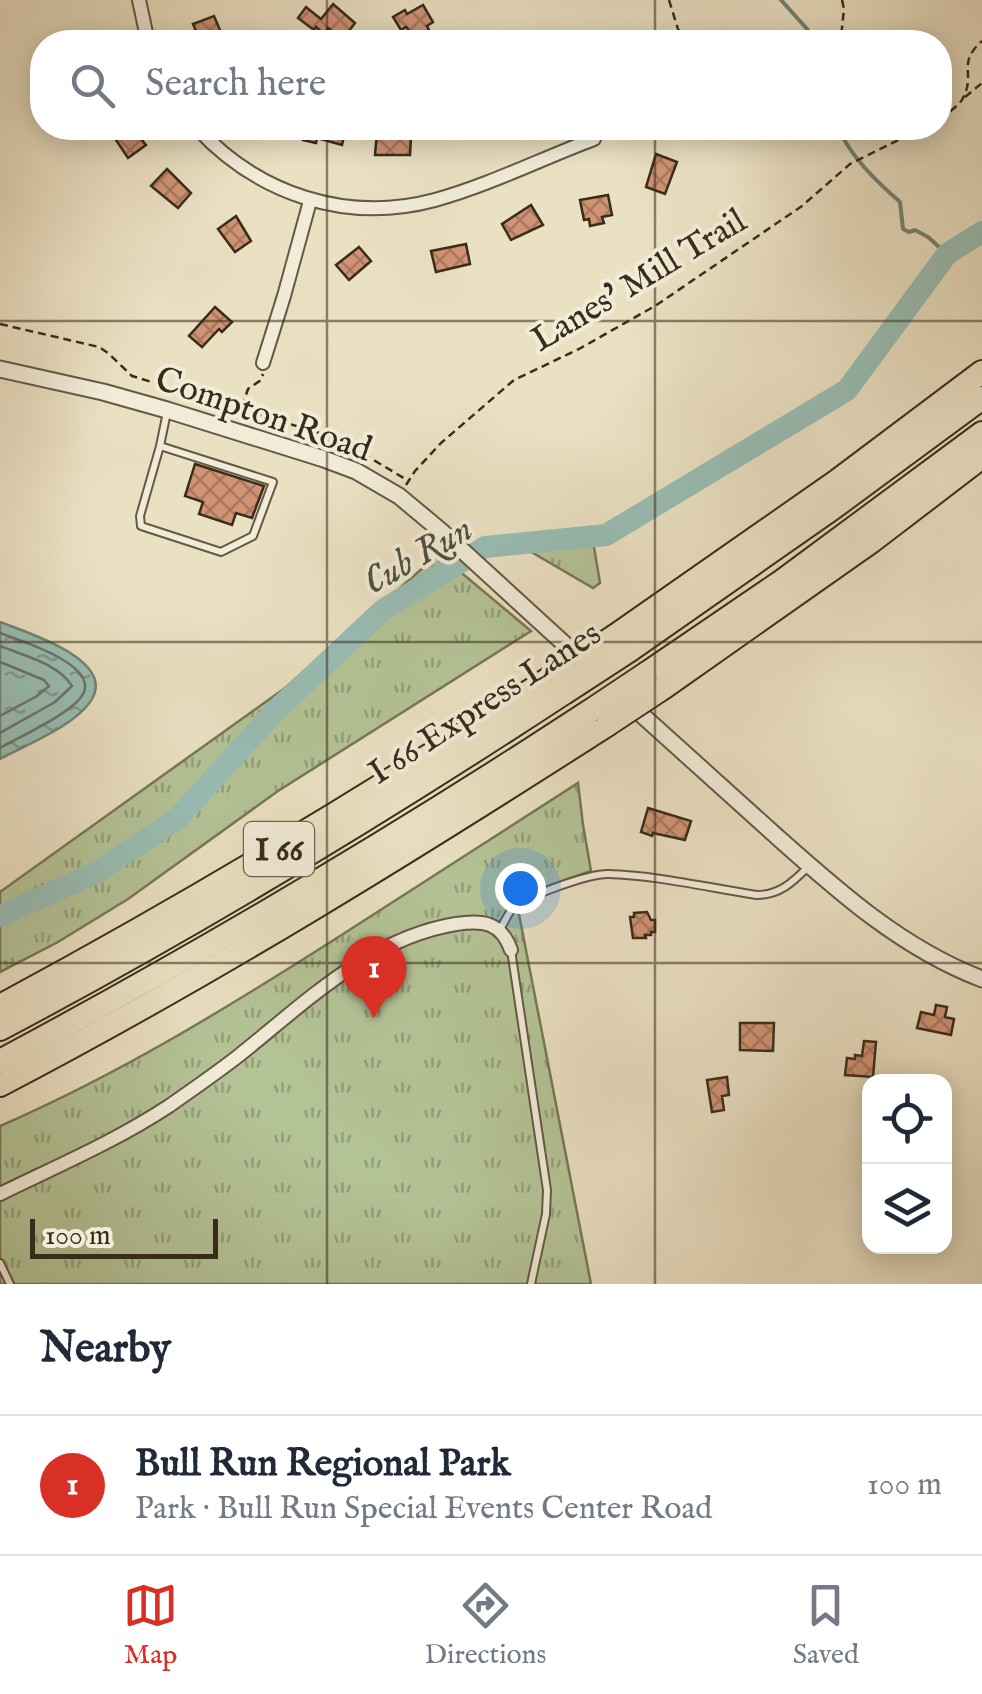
<!DOCTYPE html>
<html lang="en">
<head>
<meta charset="utf-8">
<style>
	:root { --surface:#fff; --page:#f6f6f7; --text:#1f2937; --muted:#747a83; --line:#e0e1e3; --accent:#d93025 }
	body { margin:0; font-family:"IM FELL English",serif; background:var(--page); color:var(--text) }
	.controls { position:absolute; right:30px; bottom:30px; display:grid; overflow:hidden; border-radius:20px; box-shadow:0 5px 25px #0003 }
	.controls button { width:90px; height:90px; display:grid; place-items:center; padding:0; border:0; border-bottom:2px solid var(--line); background:var(--surface); color:var(--text); font:50px sans-serif }
	.scale { position:absolute; left:30px; bottom:25px; width:188px; box-sizing:border-box; padding-left:10px; border:5px solid #392c1b; border-top:0; font-size:28px; line-height:35px; white-space:nowrap; color:#392c1b; -webkit-text-stroke:8px #f1ebd7; paint-order:stroke }
	.you { position:absolute; left:520px; top:888px; width:35px; height:35px; margin:-25px; border:8px solid #fff; border-radius:50%; background:#1a73e8; box-shadow:0 0 0 15px #1a73e833 }
	.badge { display:grid; place-items:center; width:65px; height:65px; border-radius:50%; background:var(--accent); color:#fff; font-size:32px; font-weight:700 }
	.pin { position:absolute; translate:-50% -82px; filter:drop-shadow(0 2px 5px #0008) }
	.pin::after { content:''; position:absolute; top:52px; width:35px; height:30px; background:inherit; clip-path:polygon(0 0,100% 0,50% 100%) }
	.list { margin:0; padding:0; list-style:none }
	h2 { display:flex; justify-content:space-between; align-items:center; height:130px; margin:0; padding:0 40px; font-size:42px }
	h2 small { font-size:32px; font-weight:400; color:var(--muted) }
	.list li { display:grid; grid-template-columns:65px 1fr auto; gap:30px; align-items:center; box-sizing:border-box; height:140px; padding:0 40px; border-top:2px solid var(--line) }
	.list b { display:block; font-size:38px; white-space:nowrap }
	.list p { margin:0; font-size:32px; white-space:nowrap; color:var(--muted) }
	.list em { font-size:32px; font-style:normal; color:var(--muted) }
	.icon { flex:none; width:55px; height:55px; fill:none; stroke:currentColor; stroke-width:2; stroke-linecap:round; stroke-linejoin:round }
	.map { position:relative; flex:none; width:982px; height:1284px; overflow:hidden }
	.search { position:absolute; background:var(--surface); box-shadow:0 5px 25px #0003; left:30px; right:30px; top:30px; height:110px; display:flex; align-items:center; gap:25px; box-sizing:border-box; padding:0 35px; border-radius:40px; color:var(--muted); font-size:38px }
	.sheet { height:270px; background:var(--surface) }
	nav { display:flex; justify-content:space-around; align-items:center; box-sizing:border-box; height:140px; border-top:2px solid var(--line); background:var(--surface); font-size:28px; color:var(--muted) }
	nav a { display:grid; justify-items:center; gap:5px }
	nav .on { color:var(--accent) }
	.map>svg:first-child { display:block }
	.park { fill:url(#park-tufts); stroke:#767858; stroke-width:2.5 }
	.water { fill:url(#water-ripples); stroke:#728376; stroke-width:2.5 }
	.lines { fill:none; stroke-linecap:round; stroke-linejoin:round }
	.shore { stroke:#687467; stroke-width:2.5 }
	.stream { stroke:#728376; stroke-width:4 }
	.river { stroke:#98bdb3; stroke-width:22 }
	.building { fill:url(#building-cross-hatch); stroke:#392c1b; stroke-width:2.5 }
	.service-casing { stroke:#655945; stroke-width:10 }
	.minor-casing { stroke:#655945; stroke-width:16 }
	.tertiary-casing { stroke:#655945; stroke-width:19 }
	.motorway-casing { stroke:#392c1b; stroke-width:26 }
	.path { stroke:#392c1b; stroke-width:2.5; stroke-dasharray:8 5; stroke-linecap:butt }
	.service { stroke:#f1ebd7; stroke-width:6 }
	.minor { stroke:#f1ebd7; stroke-width:12 }
	.tertiary { stroke:#f1ebd7; stroke-width:15 }
	.motorway { stroke:#eae0c2; stroke-width:22 }
	.motorway-bridge-casing { stroke:#392c1b; stroke-width:26; stroke-linecap:butt }
	.motorway-bridge { stroke:#eae0c2; stroke-width:22 }
	.grid { fill:none; stroke:#392c1b; stroke-width:2.5; stroke-opacity:0.55 }
	.labels { text-anchor:middle; stroke-width:8; stroke-linejoin:round; paint-order:stroke }
	.shield { fill:#f1ebd7; stroke:#706553; stroke-width:2.5 }
	.shield-label { font-size:32px; font-weight:bold; fill:#392c1b }
	.street-label { font-size:35px; fill:#392c1b; stroke:#f1ebd7 }
	.water-label { font-size:38px; font-style:italic; fill:#515041; stroke:#f1ebd7 }
</style>
</head>
<body>
<div class="map">
<svg width="982" height="1284" viewBox="0 0 982 1284">
	<defs>
		<pattern id="park-tufts" width="24" height="20" patternUnits="userSpaceOnUse" patternTransform="scale(2.5)"><rect width="24" height="20" fill="#b4c396"/><path d="M3 7l-1-3M5 7V3M7 7l1-3M15 17l-1-3M17 17v-4M19 17l1-3" fill="none" stroke="#939f7a"/></pattern>
		<pattern id="water-ripples" width="26" height="14" patternUnits="userSpaceOnUse" patternTransform="scale(2.5)"><rect width="26" height="14" fill="#98bdb3"/><path d="M2 4q2-2 4 0t4 0M15 11q2-2 4 0t4 0" fill="none" stroke="#7d9a91"/></pattern>
		<pattern id="building-cross-hatch" width="8" height="8" patternUnits="userSpaceOnUse" patternTransform="scale(2.5)"><rect width="8" height="8" fill="#d09374"/><path d="M0 0l8 8M0 8l8-8" fill="none" stroke="#aa785e"/></pattern>
	</defs>
	<rect width="100%" height="100%" fill="#eae0c2"/>
	<filter id="stains"><feTurbulence type="fractalNoise" baseFrequency=".002" numOctaves="4"/><feColorMatrix values="0 0 0 0 .2 0 0 0 0 .09 0 0 0 0 .02 0 0 0 .5 -.17"/></filter>
	<radialGradient id="worn" r=".72"><stop offset=".6" stop-color="#630" stop-opacity="0"/><stop offset="1" stop-color="#630" stop-opacity=".3"/></radialGradient>
	<g class="park">
		<path d="M588,529H591L600,583L593,588L521,546Z"/>
		<path d="M439,554L531,631L278,791L128,899L58,942L0,972V892L285,688Z"/>
		<path d="M578,783L583,825L591,871L530,892L517,904L591,1284H0V1126C120,1074 230,1006 340,936C419,885 499,834 578,783Z"/>
	</g>
	<path class="water" d="M0,622C25,632 115,659 92,699C77,725 26,745 0,759Z"/>
	<g class="lines">
		<g class="shore">
			<path d="M0,633C18,640 95,663 84,692C77,711 19,737 0,748"/>
			<path d="M0,646C24,656 57,663 72,686L55,702L0,733"/>
			<path d="M0,662L44,680L49,686L37,696L0,716"/>
		</g>
		<g class="stream">
			<path d="M781,0L808,30L812,42"/>
			<path d="M838,128C852,158 875,180 900,202L903,229L909,232L915,230L928,237L947,254"/>
		</g>
		<path class="river" d="M0,916L93,874L178,818L277,709L383,610L485,547L606,535L847,390L947,254L982,232"/>
	</g>
	<g class="building">
		<path d="M333,4L355,23L343,39L328,28L324,34L316,27L314,30L298,18L306,7L321,19Z"/>
		<path d="M423,5L433,22L427,26L429,30L415,38L406,27L401,30L393,17L405,10L407,14Z"/>
		<path d="M214,16L225,42H205L202,34L198,36L193,24Z"/>
		<path d="M108,128H132L146,145L128,158Z"/>
		<path d="M306,128H346L342,145L317,138L316,143L303,140Z"/>
		<path d="M377,132L411,136L410,155H375Z"/>
		<path d="M656,154L677,162L665,194L646,187Z"/>
		<path d="M167,169L191,193L178,208L151,186Z"/>
		<path d="M608,195L612,215L602,217L604,223L590,226L589,219L584,220L580,200Z"/>
		<path d="M531,205L543,225L511,240L502,224Z"/>
		<path d="M236,216L251,241L235,252L218,229Z"/>
		<path d="M466,244L470,264L436,272L431,251Z"/>
		<path d="M359,247L371,261L349,280L336,265Z"/>
		<path d="M215,307L232,322L222,332L219,329L202,347L189,336Z"/>
		<path d="M195,464L264,486L252,518L236,513L232,525L199,514L203,502L185,496Z"/>
		<path d="M648,808L691,821L685,840L653,833L652,836L641,832Z"/>
		<path d="M647,912L651,920H655V932H651V935H645L646,938H633L630,917H634V913Z"/>
		<path d="M936,1005L947,1007L945,1017L954,1019L951,1035L917,1028L921,1012L934,1015Z"/>
		<path d="M740,1023H774L773,1051L740,1050Z"/>
		<path d="M864,1041L876,1042L873,1077L845,1075L847,1058L855,1059V1055L862,1056Z"/>
		<path d="M727,1077L729,1095L722,1096L724,1110L712,1112L707,1080Z"/>
	</g>
	<g class="lines">
		<defs>
			<g id="service">
				<path d="M160,446L273,482L253,536L221,552L141,526L140,516L160,446L167,412"/>
				<path d="M500,929C504,923 508,914 512,909C526,896 588,874 608,874C655,875 710,888 757,895C779,895 792,883 808,867"/>
				<path d="M511,950L547,1190L546,1214L531,1284"/>
				<path d="M0,1263L10,1284"/>
			</g>
			<g id="minor">
				<path d="M139,0L148,42"/>
				<path d="M197,128C258,194 346,224 435,200C489,185 541,159 594,139"/>
				<path d="M263,363L284,296L310,201"/>
				<path d="M0,1194C57,1166 116,1141 169,1106C192,1090 215,1074 237,1057C304,1004 369,938 456,924C483,920 501,922 511,950"/>
			</g>
			<g id="tertiary">
				<path d="M0,369L103,392L167,410L324,459L356,471L399,496L441,531L571,650"/>
				<path d="M642,715C686,755 730,794 774,834C838,891 901,948 982,979"/>
			</g>
			<g id="motorway">
				<path d="M615,636L837,481L982,372"/>
				<path d="M630,650L833,508L982,398"/>
				<path d="M647,673L782,581L982,433"/>
				<path d="M663,688L872,541L982,457"/>
				<path d="M0,1006C188,905 371,795 550,678"/>
				<path d="M0,1029C193,927 381,813 564,693"/>
				<path d="M0,1061C202,953 399,836 590,711"/>
				<path d="M0,1085C209,976 409,852 607,725"/>
			</g>
		</defs>
		<use href="#service" class="service-casing"/>
		<use href="#minor" class="minor-casing"/>
		<use href="#tertiary" class="tertiary-casing"/>
		<use href="#motorway" class="motorway-casing"/>
		<g class="path">
			<path d="M669,0L678,29L685,42"/>
			<path d="M842,0L844,9L841,37L859,42"/>
			<path d="M965,97L982,83"/>
			<path d="M940,119C948,112 960,106 964,96C975,73 957,63 982,41"/>
			<path d="M898,128L903,136"/>
			<path d="M605,136L618,133L628,135L716,131L722,130V128"/>
			<path d="M0,324L99,347L108,353L132,376L326,435L357,450L407,480"/>
			<path d="M242,407L248,389L261,380L263,374"/>
			<path d="M406,485L415,471L441,443L514,380L579,349L655,306L802,206L850,164L923,128"/>
		</g>
		<use href="#service" class="service"/>
		<use href="#minor" class="minor"/>
		<use href="#tertiary" class="tertiary"/>
		<use href="#motorway" class="motorway"/>
		<defs>
			<g id="motorway-bridge">
				<path d="M550,678L615,636"/>
				<path d="M564,693L630,650"/>
				<path d="M590,711L647,673"/>
				<path d="M607,725L663,688"/>
			</g>
		</defs>
		<use href="#motorway-bridge" class="motorway-bridge-casing"/>
		<use href="#motorway-bridge" class="motorway-bridge"/>
	</g>
	<path class="grid" d="M327,0V42M655,0V42M327,128V1284M655,128V1284M0,321H982M0,642H982M0,963H982"/>
	<g class="labels">
		<rect class="shield" x="244" y="822" width="70" height="54" rx="8"/>
		<g class="shield-label">
			<text x="279" y="860">I 66</text>
		</g>
		<g class="street-label">
			<text transform="translate(638 279) rotate(-31)" y="12">Lanes' Mill Trail</text>
			<text transform="translate(264 413) rotate(19)" y="12">Compton Road</text>
			<text transform="translate(484 702) rotate(-33)" y="12">I 66 Express Lanes</text>
		</g>
		<g class="water-label">
			<text transform="translate(417 554) rotate(-30)" y="13">Cub Run</text>
		</g>
	</g>
	<rect width="100%" height="100%" filter="url(#stains)"/>
	<rect width="100%" height="100%" fill="url(#worn)"/>
</svg>
<div class="controls">
<button><svg class="icon" aria-label="locate" viewBox="0 0 24 24"><circle cx="12" cy="12" r="6"/><path d="M12 2v4M12 18v4M2 12h4M18 12h4"/></svg></button>
<button><svg class="icon" aria-label="layers" viewBox="0 0 24 24"><path d="M12 4l9 5-9 5-9-5zM3 14l9 5 9-5"/></svg></button>
</div>
<div class="scale">100 m</div>
<div class="you"></div>
<div class="pin badge" style="left:374px;top:1018px">1</div>
<div class="search"><svg class="icon" aria-label="search" viewBox="0 0 24 24"><circle cx="10" cy="10" r="6"/><path d="M15 15l6 6"/></svg>Search here</div>
</div>
<section class="sheet">
<h2>Nearby<small></small></h2>
<ul class="list">
<li><span class="badge">1</span><div><b>Bull Run Regional Park</b><p>Park · Bull Run Special Events Center Road</p></div><em>100 m</em></li>
</ul>
</section>
<nav>
<a class="on"><svg class="icon" aria-label="map" viewBox="0 0 24 24"><path d="M3 6l6-2 6 2 6-2v14l-6 2-6-2-6 2zM9 4v14M15 6v14"/></svg>Map</a>
<a><svg class="icon" aria-label="directions" viewBox="0 0 24 24"><path d="M12 3l9 9-9 9-9-9zM9 14v-3h6M13 9l2 2-2 2"/></svg>Directions</a>
<a><svg class="icon" aria-label="saved" viewBox="0 0 24 24"><path d="M7 4h10v16l-5-4-5 4z"/></svg>Saved</a>
</nav>
</body>
</html>
